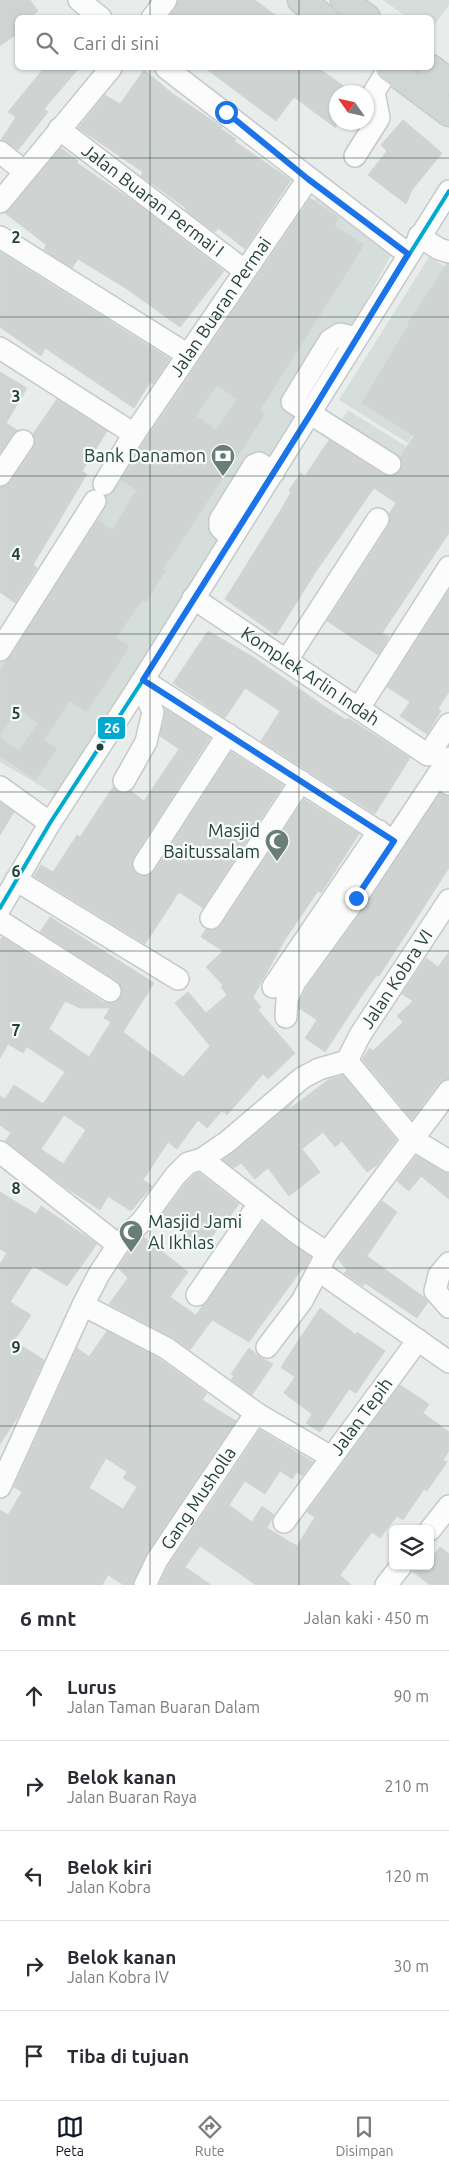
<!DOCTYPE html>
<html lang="id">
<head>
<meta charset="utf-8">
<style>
	:root { --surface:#fff; --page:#f2f2f3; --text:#2b2b33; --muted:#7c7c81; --line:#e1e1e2; --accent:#111827 }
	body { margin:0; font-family:Ubuntu,sans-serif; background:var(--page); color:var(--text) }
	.controls { position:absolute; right:15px; bottom:15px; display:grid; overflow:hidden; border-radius:8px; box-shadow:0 1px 4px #0004 }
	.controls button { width:45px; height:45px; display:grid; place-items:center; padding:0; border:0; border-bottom:1px solid var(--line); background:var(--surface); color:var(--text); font:25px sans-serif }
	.compass { position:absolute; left:329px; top:85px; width:45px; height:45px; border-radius:50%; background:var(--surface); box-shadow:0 1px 4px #0004; rotate:304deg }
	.stop { position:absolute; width:15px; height:15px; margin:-11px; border:4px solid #1a73e8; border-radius:50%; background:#fff }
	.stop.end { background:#1a73e8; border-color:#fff; box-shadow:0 1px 5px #0008 }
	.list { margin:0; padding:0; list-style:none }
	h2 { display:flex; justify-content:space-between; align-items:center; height:65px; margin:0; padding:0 20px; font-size:21px }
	h2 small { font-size:16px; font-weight:400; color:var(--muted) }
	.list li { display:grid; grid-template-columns:32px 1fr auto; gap:15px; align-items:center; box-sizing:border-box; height:90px; padding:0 20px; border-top:1px solid var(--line) }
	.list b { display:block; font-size:19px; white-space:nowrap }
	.list p { margin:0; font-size:16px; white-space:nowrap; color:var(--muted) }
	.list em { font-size:16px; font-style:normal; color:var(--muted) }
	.icon { flex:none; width:28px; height:28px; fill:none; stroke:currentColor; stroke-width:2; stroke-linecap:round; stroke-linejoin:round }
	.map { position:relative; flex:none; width:449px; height:1585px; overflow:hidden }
	.search { position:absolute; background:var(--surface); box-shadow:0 1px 4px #0004; left:15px; right:15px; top:15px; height:55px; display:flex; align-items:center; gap:12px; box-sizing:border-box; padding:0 18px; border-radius:8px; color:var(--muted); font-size:19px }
	.sheet { height:515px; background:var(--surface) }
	nav { display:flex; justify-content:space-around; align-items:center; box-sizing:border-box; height:70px; border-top:1px solid var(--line); background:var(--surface); font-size:14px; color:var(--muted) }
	nav a { display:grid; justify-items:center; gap:2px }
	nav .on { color:var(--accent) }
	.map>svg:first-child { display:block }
	.built { fill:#d6dedb }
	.building { fill:#cfd4d2; stroke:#d1d6d4; fill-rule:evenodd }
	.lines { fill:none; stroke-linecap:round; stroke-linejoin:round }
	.minor-casing { stroke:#c5cac8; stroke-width:24 }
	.major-casing { stroke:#c3ccc9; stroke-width:29 }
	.minor { stroke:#fcfcfc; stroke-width:21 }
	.major { stroke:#cfd7d5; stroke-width:26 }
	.bus-1-casing { stroke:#f7fbf9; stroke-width:8 }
	.bus-1 { stroke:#00a9ce; stroke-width:4 }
	.route { stroke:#1a73e8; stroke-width:6 }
	.grid { fill:none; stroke:#24423a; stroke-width:1; stroke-opacity:0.55 }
	.bus-dot { fill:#24423a; stroke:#f7fbf9; stroke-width:2 }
	.labels { text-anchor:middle; stroke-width:4.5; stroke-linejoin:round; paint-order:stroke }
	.street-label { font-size:18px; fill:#24423a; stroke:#f7fbf9 }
	.poi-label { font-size:18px; fill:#24423a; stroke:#f7fbf9; text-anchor:end }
	.grid-label { font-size:16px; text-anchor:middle; font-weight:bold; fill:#24423a; stroke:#f7fbf9; stroke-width:4.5; stroke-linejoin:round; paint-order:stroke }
	.line-badge { stroke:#f7fbf9; stroke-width:2 }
	.badge-label { font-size:14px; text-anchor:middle; font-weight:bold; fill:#fff }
</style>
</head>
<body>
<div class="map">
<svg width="449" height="1585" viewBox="0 0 449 1585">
	<rect width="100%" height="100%" fill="#e8edeb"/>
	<g class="built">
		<path d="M383,0H449V5L432,28V18L407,17Z"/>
		<path d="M318,196L394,250L260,493L56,795L0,762V659L143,425Z"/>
		<path d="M429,257L449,269V377L408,443L339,400Z"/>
		<path d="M348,410L407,447L405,481L331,436Z"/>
	</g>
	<g class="building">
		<path d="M0,0H30L38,11L29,18H18V33L0,46Z"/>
		<path d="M178,0H255L279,18H168L176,7Z"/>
		<path d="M44,68H79L44,109L48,112L18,150L1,140L16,117L8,112Z"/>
		<path d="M205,68H318L352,92H336V128L294,97L276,121Z"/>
		<path d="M144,70L173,94L222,127L221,129L236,139L234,141L291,180L245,249L218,228L215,232L185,210L186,208L141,176L143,172L78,128L105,95L120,104Z"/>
		<path d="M403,120L442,153L412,190L406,204L368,175L387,151L381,145Z"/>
		<path d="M61,148L78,161L77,163L137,204L224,271L180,327L127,289L78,259L72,268L44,250L46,245L44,243L5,213Z"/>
		<path d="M310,198L339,218L334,226L364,245L260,410L265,414L163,569L166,570L146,602L142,600L116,638L129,646L108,680L86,712L70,701L44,740L57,749L36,780L0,756V737L19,751L38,723L18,708L0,735V670L98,520L112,530L137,490L121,480L145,441ZM217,385L237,399L216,430L196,416Z"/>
		<path d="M0,252L170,359L153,384L150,382L134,408L45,348L41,356L0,327Z"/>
		<path d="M447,264H449V533L382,633L389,637L378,655L327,621L389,525V514L396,503L374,488L317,570L276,635L225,599L282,508L291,492L289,490L301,473L305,476L329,440L384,475L390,476L400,471L402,464L400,457L414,436L362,403L409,324L408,323Z"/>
		<path d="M0,372L27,388L6,423L17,430L0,453Z"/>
		<path d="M57,399L107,431L82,471L87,474L33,565L37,568L15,603L0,592V487L10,482L33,448L35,441L33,434Z"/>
		<path d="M449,590V692L438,709L441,711L427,734L400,716L410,702L387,687Z"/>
		<path d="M208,631L253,657L324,706L346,720L348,718L410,758L375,814L261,741L280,711L245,688L225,718L173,683Z"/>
		<path d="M166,709L210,738L134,857L132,864L137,874L144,876L154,871L231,752L283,785L203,908L179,892L145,944L34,876L41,865L53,872L77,835L80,837L113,787L124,793L131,791L144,801L179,749L160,736Z"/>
		<path d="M440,793L449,796V868L379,976L377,975L365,991L325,1052L305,1038L317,1020L299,1008V1002L306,988L366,905Z"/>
		<path d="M304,799L359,834L321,893L318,891L286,938L253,997L261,1007L258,1010L295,1053L268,1079L263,1074L227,1115L222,1111L207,1128L198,1120L177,1149L168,1142L143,1180L152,1186L131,1211L108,1196L100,1210L65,1187L5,1141L11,1133L0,1125V1096L5,1099L14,1085L43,1104L65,1072L27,1047L23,1053L8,1044L0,1058V941L2,937L103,1002L110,1003L116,1002L122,991L117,981L40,932L50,917L154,983L123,1032L183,1077L210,1046L175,1003L188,992L206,1013L227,995L221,987L223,985L206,967L223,951L201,937L206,929H216L221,925ZM65,1001L80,1008H110L104,1018L111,1022L89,1057L49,1029ZM64,1115L86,1130L63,1164L41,1149Z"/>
		<path d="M0,802L14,812L0,835Z"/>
		<path d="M449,952V1079L439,1083L412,1119L362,1059L370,1048L373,1051L403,1022L397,1016L413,1001L402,994L426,958L438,967Z"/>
		<path d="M343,1075L396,1140L377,1165L367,1172L342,1141L335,1147L323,1132L302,1149L320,1172L289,1196L268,1168L255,1179L241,1163L234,1168L223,1160L293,1102L287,1111L328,1080Z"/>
		<path d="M416,1156L449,1173V1199L421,1176L409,1191L397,1181Z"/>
		<path d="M199,1173L239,1204L228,1219L226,1217L203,1249L182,1234L184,1231L162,1215L185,1184L195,1174Z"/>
		<path d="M0,1192L36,1214L41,1206L97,1244L67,1286L33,1266L10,1302L31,1315L14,1341L44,1360L19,1415L0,1444V1264L7,1253L0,1249Z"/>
		<path d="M382,1201L397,1212L367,1256L425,1298L428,1302L417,1318L365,1283L363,1286L344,1273L347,1270L338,1259Z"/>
		<path d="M262,1222L311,1257L304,1270L302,1269L249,1342L212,1320L190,1350L172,1337L109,1304L128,1278L118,1268L128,1253L144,1237L188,1272L170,1297L196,1315Z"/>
		<path d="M320,1308L356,1335L357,1332L385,1351L356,1393L349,1389L320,1432L306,1423L312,1414L284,1393L295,1377L281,1367Z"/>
		<path d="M107,1331L159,1359L207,1393L202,1400L236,1421L147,1553L133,1585H124L108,1575L102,1585H0V1510L8,1515L22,1492L14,1487L77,1348L89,1357ZM106,1458L127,1472L123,1478L137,1487L123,1509L89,1488Z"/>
		<path d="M249,1348L260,1357L273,1364L252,1395L231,1380L234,1376L231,1374Z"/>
		<path d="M400,1385L429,1404L423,1413L449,1432V1451L443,1460L447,1462L427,1491L424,1489L403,1520L397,1516L380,1538L372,1532L340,1575L351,1585H256L200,1546L185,1567L211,1585H159L168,1566L260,1430L313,1462L302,1476L297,1472L292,1479L280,1471L265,1494L245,1481L229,1505L252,1522L262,1506L274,1515L267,1528L297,1546L315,1517L307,1512Z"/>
		<path d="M440,1547L449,1554V1585H430L412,1571L413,1566H430V1560Z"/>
	</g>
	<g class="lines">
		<defs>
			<g id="minor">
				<path d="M79,0L101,18"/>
				<path d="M152,18L166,0"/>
				<path d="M166,68L408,254"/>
				<path id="s1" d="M59,129L245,271"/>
				<path d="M0,152L25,172"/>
				<path d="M355,156L379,118L374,92L389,68"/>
				<path d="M0,202L111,68"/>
				<path d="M419,236L439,249L449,252"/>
				<path d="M0,237L188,355"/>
				<path d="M356,338L340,334L330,340L292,402L390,464"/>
				<path d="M0,348L134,434"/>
				<path d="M0,475L23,441"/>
				<path id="s2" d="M104,484L134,434L308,179"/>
				<path d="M231,538L220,527V520L254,465L259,463L274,472"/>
				<path id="s3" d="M193,598L428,755L449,724"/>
				<path d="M0,650L95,501"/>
				<path d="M287,660L378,519"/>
				<path d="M143,680L393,841"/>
				<path d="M359,708L449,567"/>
				<path d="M437,776L449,758"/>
				<path d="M124,781L146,742L153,712L141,683"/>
				<path d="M0,787L50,823"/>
				<path d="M144,864L228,734"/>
				<path d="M16,880L178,979"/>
				<path d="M0,908L50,823L143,680L449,191"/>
				<path d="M211,918L301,781"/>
				<path d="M0,921L110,991"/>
				<path d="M273,987L379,831"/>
				<path d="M286,1017L287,999L295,982L356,898L437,776L449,784"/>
				<path id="s4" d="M347,1061L360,1035L449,900"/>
				<path d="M347,1061L412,1139L449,1161"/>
				<path d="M0,1152L118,1245"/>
				<path d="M202,1159L297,1233L327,1253"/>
				<path d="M449,1263L439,1275L435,1291L449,1307"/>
				<path d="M319,1271L449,1362"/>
				<path d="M197,1295L259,1204"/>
				<path d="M83,1305L166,1348L256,1413L331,1457"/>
				<path d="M267,1347L302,1301L327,1253L449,1091"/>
				<path d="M0,1487L83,1305L99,1274L118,1245L143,1220L175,1176L188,1163L202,1159L227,1142L302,1078L319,1069L347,1061"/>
				<path id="s5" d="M284,1522L418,1340"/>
				<path d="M430,1530L449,1506"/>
				<path id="s6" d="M145,1585L157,1560L256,1413"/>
				<path d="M386,1585L401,1566"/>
			</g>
			<g id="major">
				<path d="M301,0L324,18"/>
				<path d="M344,0L367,18"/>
				<path d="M389,68L449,113"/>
				<path d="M431,68L449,82"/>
			</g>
		</defs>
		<use href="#minor" class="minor-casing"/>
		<use href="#major" class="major-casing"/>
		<use href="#minor" class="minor"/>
		<use href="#major" class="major"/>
		<defs>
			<path id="bus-1" d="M0,908L50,823L143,680L449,191"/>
		</defs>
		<use href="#bus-1" class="bus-1-casing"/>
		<use href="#bus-1" class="bus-1"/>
	</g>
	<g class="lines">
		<path class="route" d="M226,112L308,179L408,254L310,415L143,680L394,841L356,898"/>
	</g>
	<path class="grid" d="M150,0V18M299,0V18M150,68V1585M299,68V1585M0,158H449M0,317H449M0,476H449M0,634H449M0,792H449M0,951H449M0,1110H449M0,1268H449M0,1426H449"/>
	<defs>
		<symbol id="bank-pin" viewBox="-11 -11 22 30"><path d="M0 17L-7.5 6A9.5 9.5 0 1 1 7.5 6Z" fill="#697e78" stroke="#f7fbf9"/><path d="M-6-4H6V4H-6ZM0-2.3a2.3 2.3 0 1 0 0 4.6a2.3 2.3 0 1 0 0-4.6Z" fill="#fff"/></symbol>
		<symbol id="mosque-pin" viewBox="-11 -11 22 30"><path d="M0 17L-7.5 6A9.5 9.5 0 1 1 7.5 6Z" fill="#697e78" stroke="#f7fbf9"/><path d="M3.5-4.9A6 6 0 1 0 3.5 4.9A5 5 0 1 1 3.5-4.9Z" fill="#fff"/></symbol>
	</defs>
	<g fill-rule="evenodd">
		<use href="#bank-pin" x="209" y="442" width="28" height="38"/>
		<use href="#mosque-pin" x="263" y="827" width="28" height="38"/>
		<use href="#mosque-pin" x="117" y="1218" width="28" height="38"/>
	</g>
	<circle class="bus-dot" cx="100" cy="747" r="4.5"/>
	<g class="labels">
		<g class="street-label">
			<text dy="6" stroke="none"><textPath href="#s1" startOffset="118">Jalan Buaran Permai I</textPath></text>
			<text dy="6" stroke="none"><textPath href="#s2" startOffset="212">Jalan Buaran Permai</textPath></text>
			<text dy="6" stroke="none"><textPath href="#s3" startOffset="141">Komplek Arlin Indah</textPath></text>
			<text dy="6" stroke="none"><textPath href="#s4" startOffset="96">Jalan Kobra VI</textPath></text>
			<text dy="6" stroke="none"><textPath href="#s5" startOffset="131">Jalan Tepih</textPath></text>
			<text dy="6" stroke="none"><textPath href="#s6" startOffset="102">Gang Musholla</textPath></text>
		</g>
		<g class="poi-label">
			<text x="206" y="462">Bank Danamon</text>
			<text x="260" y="837">Masjid<tspan x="260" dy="21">Baitussalam</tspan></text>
			<text x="148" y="1228" text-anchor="start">Masjid Jami<tspan x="148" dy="21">Al Ikhlas</tspan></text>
		</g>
	</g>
	<g class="grid-label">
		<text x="16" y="243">2</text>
		<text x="16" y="402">3</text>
		<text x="16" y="560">4</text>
		<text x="16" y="719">5</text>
		<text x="16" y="877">6</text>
		<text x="16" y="1036">7</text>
		<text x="16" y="1194">8</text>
		<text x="16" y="1353">9</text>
	</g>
	<rect class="line-badge" x="97" y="716" width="29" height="24" rx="5" fill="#00a9ce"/>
	<g class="badge-label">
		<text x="112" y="733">26</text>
	</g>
</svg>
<div class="controls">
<button><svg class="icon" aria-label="layers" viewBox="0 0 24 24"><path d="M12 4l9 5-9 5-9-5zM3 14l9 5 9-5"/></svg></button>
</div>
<svg class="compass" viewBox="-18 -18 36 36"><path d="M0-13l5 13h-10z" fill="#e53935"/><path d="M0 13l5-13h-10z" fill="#7c7c81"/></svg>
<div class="stop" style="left:226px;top:112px"></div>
<div class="stop end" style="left:356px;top:898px"></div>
<div class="search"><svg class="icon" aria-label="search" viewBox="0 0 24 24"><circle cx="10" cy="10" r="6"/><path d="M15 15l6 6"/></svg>Cari di sini</div>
</div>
<section class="sheet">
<h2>6 mnt<small>Jalan kaki · 450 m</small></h2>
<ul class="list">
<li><svg class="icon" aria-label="ahead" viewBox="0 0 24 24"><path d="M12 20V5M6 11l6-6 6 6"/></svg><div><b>Lurus</b><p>Jalan Taman Buaran Dalam</p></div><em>90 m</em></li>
<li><svg class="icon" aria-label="right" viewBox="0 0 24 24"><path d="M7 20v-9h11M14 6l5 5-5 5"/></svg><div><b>Belok kanan</b><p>Jalan Buaran Raya</p></div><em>210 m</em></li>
<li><svg class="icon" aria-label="left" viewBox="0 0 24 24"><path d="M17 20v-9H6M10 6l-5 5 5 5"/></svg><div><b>Belok kiri</b><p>Jalan Kobra</p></div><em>120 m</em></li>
<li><svg class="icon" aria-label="right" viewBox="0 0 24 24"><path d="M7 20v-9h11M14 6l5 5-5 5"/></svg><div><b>Belok kanan</b><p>Jalan Kobra IV</p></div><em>30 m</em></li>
<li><svg class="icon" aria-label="arrive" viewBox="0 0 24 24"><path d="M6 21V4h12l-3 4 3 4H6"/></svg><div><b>Tiba di tujuan</b></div></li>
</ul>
</section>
<nav>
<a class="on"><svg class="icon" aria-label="map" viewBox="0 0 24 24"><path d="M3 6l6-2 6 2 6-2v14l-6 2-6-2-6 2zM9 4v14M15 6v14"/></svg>Peta</a>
<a><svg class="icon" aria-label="directions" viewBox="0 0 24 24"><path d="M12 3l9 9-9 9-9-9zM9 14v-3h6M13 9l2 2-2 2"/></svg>Rute</a>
<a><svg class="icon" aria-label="saved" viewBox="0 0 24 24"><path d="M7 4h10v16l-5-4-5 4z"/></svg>Disimpan</a>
</nav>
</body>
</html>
